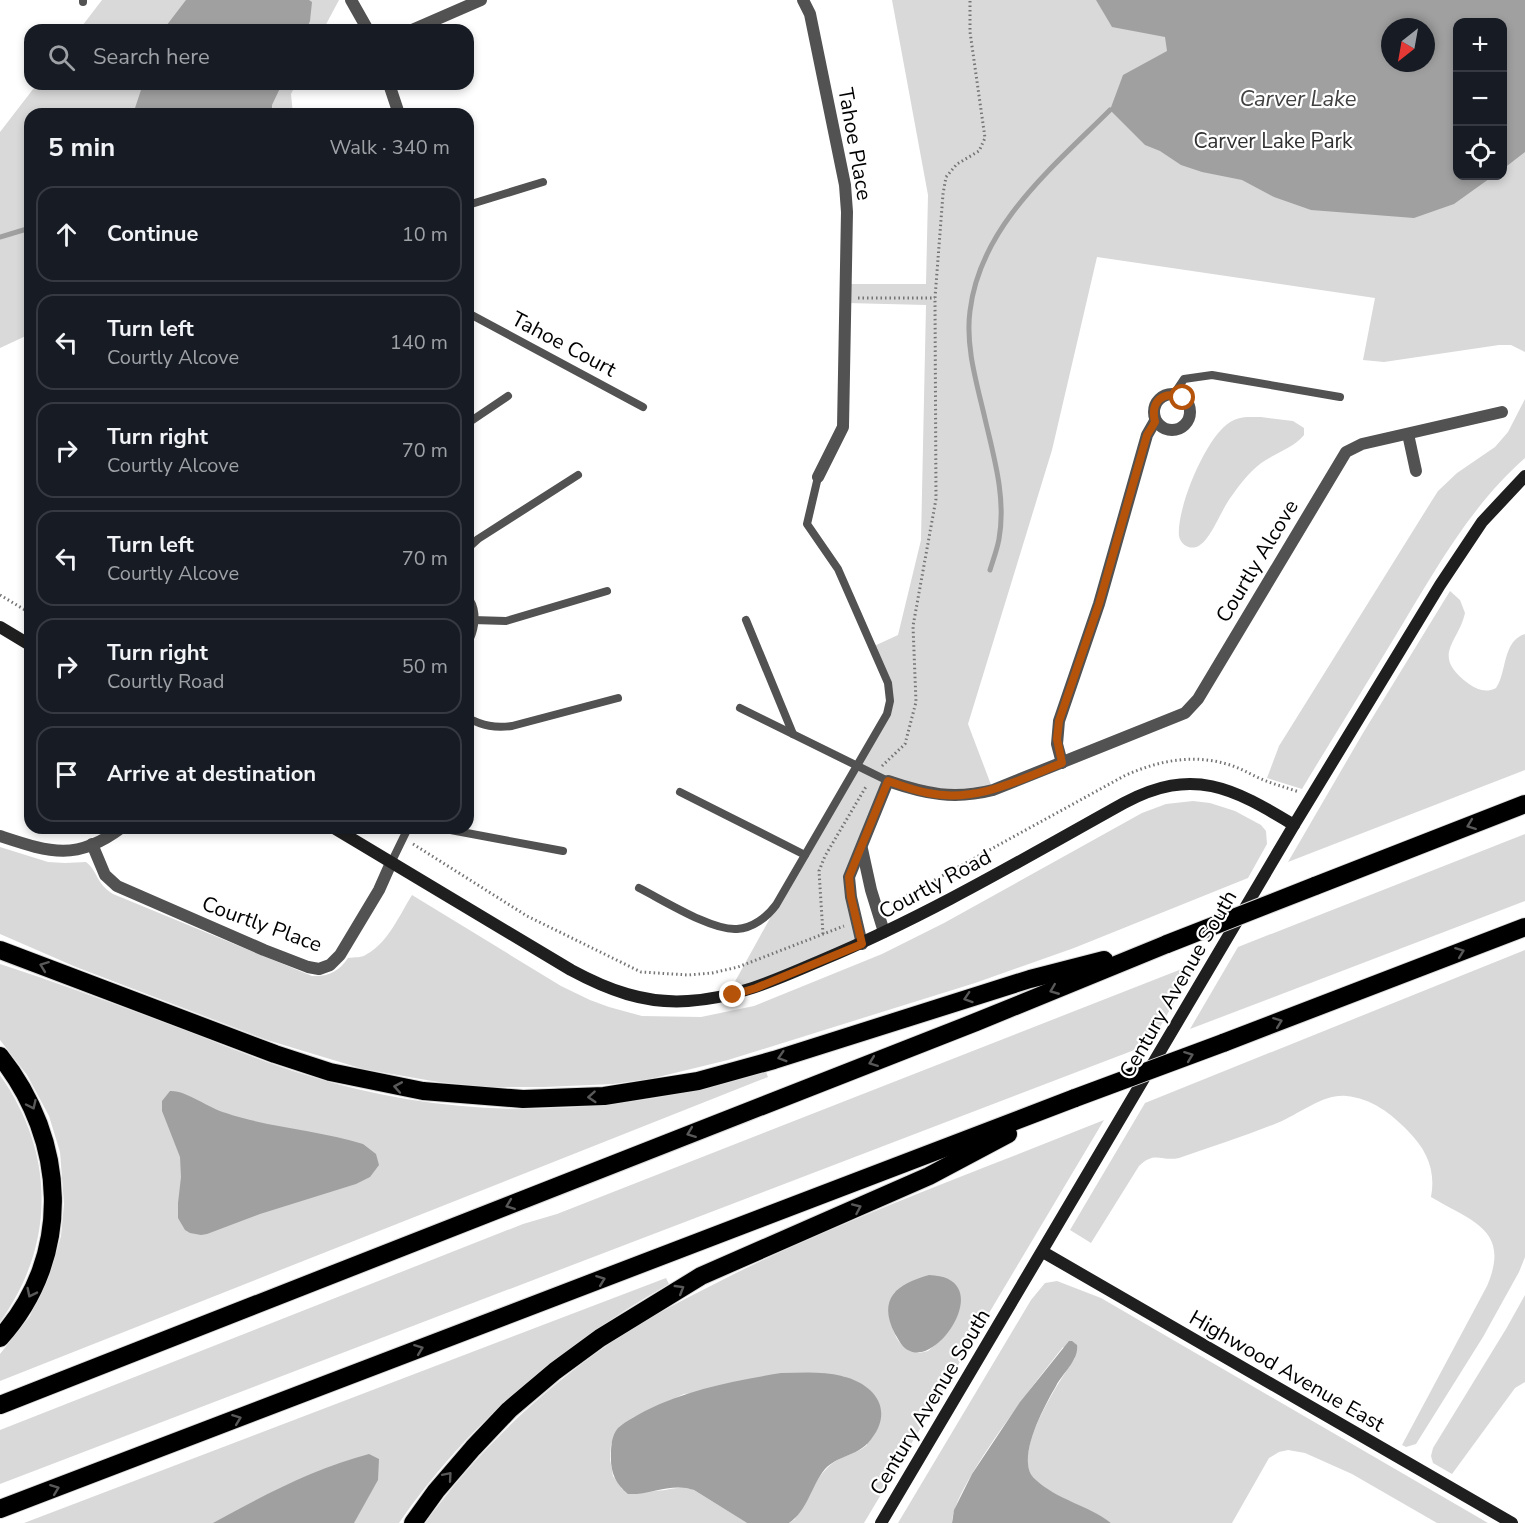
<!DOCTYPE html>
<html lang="en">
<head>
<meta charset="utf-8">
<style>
	:root { --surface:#171b24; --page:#20242c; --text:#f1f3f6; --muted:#9ea1a6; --line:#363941 }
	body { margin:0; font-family:"Nunito Sans",sans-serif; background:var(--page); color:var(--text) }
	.controls { position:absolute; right:18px; top:18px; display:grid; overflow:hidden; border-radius:12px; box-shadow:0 3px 9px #0003 }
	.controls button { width:54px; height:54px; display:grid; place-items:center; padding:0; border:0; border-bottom:2px solid var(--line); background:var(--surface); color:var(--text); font:30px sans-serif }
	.compass { position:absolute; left:1381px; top:18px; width:54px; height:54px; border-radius:50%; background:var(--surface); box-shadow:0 3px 9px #0003; rotate:211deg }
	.stop { position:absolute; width:18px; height:18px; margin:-14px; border:4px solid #b45309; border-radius:50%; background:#fff }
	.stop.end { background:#b45309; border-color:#fff; box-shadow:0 2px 6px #0008 }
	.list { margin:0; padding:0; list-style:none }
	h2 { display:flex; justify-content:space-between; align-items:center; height:78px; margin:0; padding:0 24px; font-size:26px }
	h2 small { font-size:20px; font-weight:400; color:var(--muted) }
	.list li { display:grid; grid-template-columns:39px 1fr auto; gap:18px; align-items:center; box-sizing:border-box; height:96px; margin:0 12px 12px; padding:0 12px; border:2px solid var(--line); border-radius:18px }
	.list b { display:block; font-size:22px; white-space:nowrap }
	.list p { margin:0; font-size:20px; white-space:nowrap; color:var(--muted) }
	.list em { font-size:20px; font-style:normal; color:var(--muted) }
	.icon { flex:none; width:33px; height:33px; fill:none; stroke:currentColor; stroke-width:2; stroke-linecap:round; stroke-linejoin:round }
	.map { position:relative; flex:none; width:1525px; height:1523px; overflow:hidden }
	.search { position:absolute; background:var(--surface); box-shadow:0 3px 9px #0003; left:24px; top:24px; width:450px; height:66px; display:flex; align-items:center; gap:15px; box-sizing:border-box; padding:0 21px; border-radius:18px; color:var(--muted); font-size:22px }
	.panel { position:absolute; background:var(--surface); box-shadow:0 3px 9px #0003; left:24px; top:108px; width:450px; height:726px; border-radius:18px }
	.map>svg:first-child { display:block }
	.green { fill:#d9d9d9; fill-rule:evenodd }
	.water { fill:#a0a0a0; fill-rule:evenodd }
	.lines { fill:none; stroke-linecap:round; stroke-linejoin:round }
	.stream { stroke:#a0a0a0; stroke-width:5 }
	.highway-casing { stroke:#dbdbdb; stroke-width:20 }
	.path { stroke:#747474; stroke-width:3; stroke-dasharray:1.5 3; stroke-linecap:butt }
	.lane { stroke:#525252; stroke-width:8 }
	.street { stroke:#525252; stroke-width:12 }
	.secondary { stroke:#1f1f1f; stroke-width:12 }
	.highway { stroke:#000; stroke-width:18 }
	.highway-bridge-casing { stroke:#dbdbdb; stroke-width:20; stroke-linecap:butt }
	.highway-bridge { stroke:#000; stroke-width:18 }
	.oneway { stroke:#595959 }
	.route { stroke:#b45309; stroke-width:8 }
	.labels { text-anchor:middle; stroke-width:4.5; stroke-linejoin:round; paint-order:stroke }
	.park-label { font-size:21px; fill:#303030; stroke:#fff }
	.street-label { font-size:21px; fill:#000; stroke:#fff }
	.water-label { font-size:22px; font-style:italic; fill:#414141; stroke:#fff }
</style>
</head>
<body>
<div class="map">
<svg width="1525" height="1523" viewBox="0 0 1525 1523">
	<rect width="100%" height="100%" fill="#fff"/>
	<g class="green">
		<path d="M102,0H339L323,30H79Z"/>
		<path d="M892,0H1525V352L1511,345H1499L1384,362L1363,360L1375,298L1097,257L1052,450L968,724L993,790L973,795L888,781L849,877L862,944L727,996L890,701L872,647L898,635L921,540L926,305L847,303V284H926L928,195ZM1458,22H1502V176H1458ZM1390,27H1426V63H1390Z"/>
		<path d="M37,84H296L291,94L293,114H30V334L0,348V132Z"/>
		<path d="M1525,399V458C1468,508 1432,576 1393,640C1363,690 1332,739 1302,789L1267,778L1279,746L1431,502L1438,491L1457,473L1495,447L1508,432Z"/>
		<path d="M1261,417L1293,421L1304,428V435C1291,451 1268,454 1252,471C1243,480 1234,492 1227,503C1220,514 1210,539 1200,545C1192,551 1181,546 1179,536C1176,509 1208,430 1234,420C1242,416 1252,417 1261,417Z"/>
		<path d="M1450,591L1460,600L1465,613C1458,644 1430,655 1469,684C1478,690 1486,693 1496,688C1507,673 1502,641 1525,634V770L1288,862L1363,733Z"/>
		<path d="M1193,801L1210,803L1235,811L1261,825L1266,831L1267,844L1248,878L1074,948L975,983L728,1060L650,1079L613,1084L544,1087H489L438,1082L363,1069L267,1040L76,967L0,934V847L48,862L65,863L86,862C98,871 96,884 113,894L312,976C329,977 339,971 348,958C355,957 362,958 367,954C388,943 400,914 412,895L561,986L590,1000L609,1007L642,1016L701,1017L754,1006L882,954L944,923L1142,813L1166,804Z"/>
		<path d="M1525,834V901L1190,1029L1238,947Z"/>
		<path d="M1525,950V1257L1519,1272L1483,1337L1416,1444L1406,1447L1402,1445L1487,1286C1511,1230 1473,1222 1431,1197C1436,1171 1427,1150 1408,1131C1392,1114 1371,1098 1346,1096C1324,1094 1302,1112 1282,1121C1249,1135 1213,1146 1179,1158C1162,1162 1155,1150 1139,1166L1091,1243L1070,1230L1145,1103Z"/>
		<path d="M1197,963L1150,1044L0,1484V1430L523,1224L557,1214Z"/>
		<path d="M0,964C65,985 128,1009 192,1033C230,1048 267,1063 306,1075C458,1123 614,1118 766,1072L768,1077L0,1381V1354L30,1316L51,1270L61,1236L64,1204L60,1152L49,1116L27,1075L0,1040Z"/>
		<path d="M0,1075C55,1153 56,1244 0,1322Z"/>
		<path d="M1104,1120L864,1523H789L795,1519C805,1503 817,1474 833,1463C843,1455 857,1454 867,1445V1388L843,1376L684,1394L632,1418L611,1444L610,1459L613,1476L622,1489C633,1490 645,1492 656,1491C671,1490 680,1485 694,1490L747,1523H425C476,1453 538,1393 609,1344C649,1316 693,1295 736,1273C856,1214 981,1170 1104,1120ZM895,1292L941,1340L928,1351L919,1353C913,1351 905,1348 901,1344C890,1332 886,1305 895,1292Z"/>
		<path d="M666,1278L669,1284C561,1346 471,1419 399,1523H24Z"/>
		<path d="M1057,1281L1101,1298L1488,1523H1437L1352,1474L1305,1453L1288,1450L1279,1452L1269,1458L1232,1523H1111C1087,1506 1057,1500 1035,1479C1009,1456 1060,1380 1075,1358L1063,1347C1038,1379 952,1487 952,1523H898L1031,1300L1045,1283Z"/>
		<path d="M1525,1295V1382L1515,1388L1452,1474L1433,1463L1431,1456L1433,1448L1506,1329Z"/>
	</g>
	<g class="water">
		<path d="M186,0H309L312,2L310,21L306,30H163Z"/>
		<path d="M1096,0H1525V152L1503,169L1502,22H1458V176H1493L1454,204L1414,218L1311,210L1274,197L1242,180L1202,172L1181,165L1160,151L1145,145L1110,110L1123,75L1167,51L1165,37L1112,27ZM1390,27H1426V63H1390Z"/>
		<path d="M143,84H282L272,105V114H133Z"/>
		<path d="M170,1091C186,1090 208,1108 226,1113C270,1128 319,1130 363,1144L376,1154L379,1165L370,1177L356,1184L260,1214L207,1234L201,1235L190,1233L185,1230L178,1218V1203L181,1177L180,1157L162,1111V1101Z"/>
		<path d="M929,1275C997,1277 940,1365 910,1351C902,1348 899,1340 895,1334C877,1298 897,1284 929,1275Z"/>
		<path d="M1069,1341H1072L1077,1345C1079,1360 1063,1373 1056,1386C1045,1405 1014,1461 1035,1479C1057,1500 1088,1505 1111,1523H952L954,1510L972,1474L1020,1402Z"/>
		<path d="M781,1373C801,1373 822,1371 842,1376C878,1385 895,1413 868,1443C856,1456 837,1456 825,1469C811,1486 808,1510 789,1523H747L694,1490C672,1482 651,1495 628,1494C615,1484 610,1471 611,1454C611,1445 612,1435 618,1428C626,1421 636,1416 645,1411C688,1389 734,1381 781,1373Z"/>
		<path d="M369,1454L379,1459L378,1480L354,1523H213C262,1496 315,1468 369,1454Z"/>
	</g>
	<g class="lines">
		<g class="stream">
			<path d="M0,237L30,228"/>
			<path d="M990,570C993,560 997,550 999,539C1006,500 995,461 986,423C978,387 965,348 970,311C980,226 1053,167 1110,110"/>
		</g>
		<defs>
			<g id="highway">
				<path d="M1315,886L1525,804"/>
				<path d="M0,950L275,1054L330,1072L423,1091L523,1099L604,1096L698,1081L774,1060L1030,979L1104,960"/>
				<path d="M1223,1043L1525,927"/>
				<path d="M0,1056C67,1140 74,1256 0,1338"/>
				<path d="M0,1405L976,1022L1167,944"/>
				<path d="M0,1509L1075,1098"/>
				<path d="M413,1523L436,1491L473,1448L509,1410L555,1371L600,1338L701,1276L929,1176L1008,1134"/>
			</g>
		</defs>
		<use href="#highway" class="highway-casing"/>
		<g class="path">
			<path d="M858,298H935"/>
			<path d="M0,595L30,613"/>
			<path d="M882,766L905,744L916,702L913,626L936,499L935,298L943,194L946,177L957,164L979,151L985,138L970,32V0"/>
			<path d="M413,844L527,916L641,972L688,975L712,973L738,967L844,926"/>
			<path d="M891,904L1124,776C1159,760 1196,753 1233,766C1242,769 1250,774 1259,778C1272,784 1285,787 1299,792"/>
			<path d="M823,934L819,871L825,856L867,785"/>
		</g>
		<g class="lane">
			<path d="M83,0V2"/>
			<path d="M468,205L543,182"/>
			<path d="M468,313L643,407"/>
			<path d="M1174,394L1184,379L1212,375L1340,397"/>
			<path d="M468,423L508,396"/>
			<path d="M468,548L478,539L578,475"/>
			<path d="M473,620L506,621L607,591"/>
			<path d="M746,620L793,734"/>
			<path d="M740,708L888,781"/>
			<path d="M468,718C483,726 495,728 512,726L618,698"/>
			<path d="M680,792L805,855"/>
			<path d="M440,828L563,851"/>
			<path d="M391,863L408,828"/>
			<path d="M639,888C663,900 712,931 737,929C753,928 767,917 776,905L887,714L890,701L888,683L838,569L807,524L818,477"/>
		</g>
		<g class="street">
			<path d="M351,0L368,30"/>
			<path d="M803,0L810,14L845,185L847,212L843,427L818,477"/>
			<path d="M412,30L481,0"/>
			<path d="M389,84L399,114"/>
			<circle cx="1172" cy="412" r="18"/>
			<path d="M1408,434L1416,471"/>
			<path d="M468,601C475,612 473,627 468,638"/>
			<path d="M1062,763L1057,744L1059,721L1099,604L1147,435L1155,421"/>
			<path d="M0,836C49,852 76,862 121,828"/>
			<path d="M92,844L105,875L117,886L264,950L308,967L319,969L330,965L340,955L379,890L391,863"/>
			<path d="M862,849L871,890L884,932"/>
			<path d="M862,944L851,897L849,877L888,781C926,794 954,800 993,790L1185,713L1198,699L1346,452L1362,444L1502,412"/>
		</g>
		<g class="secondary">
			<path d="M0,627L30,645"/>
			<path d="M334,828L571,970C608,990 645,1004 688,1001C737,998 778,979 822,960C927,916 1025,858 1124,803C1193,766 1233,788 1294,825"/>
			<path d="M1043,1252L1512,1523"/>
			<path d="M881,1523L1294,825L1440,585L1482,522L1525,476"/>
		</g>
		<use href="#highway" class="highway"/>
		<defs>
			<g id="highway-bridge">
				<path d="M1167,944L1315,886"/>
				<path d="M1075,1098L1223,1043"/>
			</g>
		</defs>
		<use href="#highway-bridge" class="highway-bridge-casing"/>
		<use href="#highway-bridge" class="highway-bridge"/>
	</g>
	<defs><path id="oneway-chevron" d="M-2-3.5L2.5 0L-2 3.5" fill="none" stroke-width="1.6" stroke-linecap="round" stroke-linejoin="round" transform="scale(1.5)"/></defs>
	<g class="oneway">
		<use href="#oneway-chevron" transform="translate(1471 825) rotate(159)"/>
		<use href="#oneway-chevron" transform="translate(1460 952) rotate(-21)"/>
		<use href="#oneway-chevron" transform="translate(44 966) rotate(-159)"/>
		<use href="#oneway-chevron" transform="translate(1054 990) rotate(158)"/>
		<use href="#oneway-chevron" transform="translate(968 998) rotate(162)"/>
		<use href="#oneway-chevron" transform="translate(1278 1022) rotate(-21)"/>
		<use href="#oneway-chevron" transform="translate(1189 1056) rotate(-21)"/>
		<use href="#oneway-chevron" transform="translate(782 1057) rotate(163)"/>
		<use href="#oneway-chevron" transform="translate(873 1062) rotate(159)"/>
		<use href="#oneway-chevron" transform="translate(398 1087) rotate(-170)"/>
		<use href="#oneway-chevron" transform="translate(592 1097) rotate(176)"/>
		<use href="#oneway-chevron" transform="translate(32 1105) rotate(65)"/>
		<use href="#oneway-chevron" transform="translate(691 1133) rotate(159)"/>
		<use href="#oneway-chevron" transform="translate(510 1205) rotate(159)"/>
		<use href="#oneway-chevron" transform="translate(857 1208) rotate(-24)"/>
		<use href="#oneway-chevron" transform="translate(601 1280) rotate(-21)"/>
		<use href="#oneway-chevron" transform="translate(680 1289) rotate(-31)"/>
		<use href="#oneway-chevron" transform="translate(31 1293) rotate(116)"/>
		<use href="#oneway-chevron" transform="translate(419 1349) rotate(-21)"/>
		<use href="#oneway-chevron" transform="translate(237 1419) rotate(-21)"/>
		<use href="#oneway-chevron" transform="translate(448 1476) rotate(-49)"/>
		<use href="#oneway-chevron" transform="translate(55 1489) rotate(-21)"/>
	</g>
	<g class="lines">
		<path class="route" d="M733,995L756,988L862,944L851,897L849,877L888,781C902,786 915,791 928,793C976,803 1019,780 1062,763L1057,739L1059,721L1099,604L1147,435L1155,422C1150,401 1163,390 1183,398"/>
	</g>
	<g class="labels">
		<g class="park-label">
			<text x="1273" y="148">Carver Lake Park</text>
		</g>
		<g class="street-label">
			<text transform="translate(855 144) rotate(80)" y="7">Tahoe Place</text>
			<text transform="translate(564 344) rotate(28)" y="7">Tahoe Court</text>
			<text transform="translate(1257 561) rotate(-59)" y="7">Courtly Alcove</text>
			<text transform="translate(935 884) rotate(-28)" y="7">Courtly Road</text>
			<text transform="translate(262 924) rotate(20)" y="7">Courtly Place</text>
			<text transform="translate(1178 984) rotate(-60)" y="7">Century Avenue South</text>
			<text transform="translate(1287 1371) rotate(30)" y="7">Highwood Avenue East</text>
			<text transform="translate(930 1402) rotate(-59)" y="7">Century Avenue South</text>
		</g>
		<g class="water-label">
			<text x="1298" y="106">Carver Lake</text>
		</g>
	</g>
</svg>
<div class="controls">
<button>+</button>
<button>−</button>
<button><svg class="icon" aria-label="locate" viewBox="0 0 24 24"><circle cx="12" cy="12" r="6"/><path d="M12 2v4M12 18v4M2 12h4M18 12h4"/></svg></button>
</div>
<svg class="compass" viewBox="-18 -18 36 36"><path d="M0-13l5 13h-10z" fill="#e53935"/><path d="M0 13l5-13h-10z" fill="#9ea1a6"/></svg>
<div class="stop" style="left:1183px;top:398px"></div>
<div class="stop end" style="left:733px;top:995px"></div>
<div class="search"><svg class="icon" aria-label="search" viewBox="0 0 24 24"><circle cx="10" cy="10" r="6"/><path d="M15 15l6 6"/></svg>Search here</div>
<section class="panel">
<h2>5 min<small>Walk · 340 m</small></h2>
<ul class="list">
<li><svg class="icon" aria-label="ahead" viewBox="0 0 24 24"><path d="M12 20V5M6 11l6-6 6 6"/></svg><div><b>Continue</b></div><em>10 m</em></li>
<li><svg class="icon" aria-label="left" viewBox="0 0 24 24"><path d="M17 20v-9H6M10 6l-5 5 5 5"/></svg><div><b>Turn left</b><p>Courtly Alcove</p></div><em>140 m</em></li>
<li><svg class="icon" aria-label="right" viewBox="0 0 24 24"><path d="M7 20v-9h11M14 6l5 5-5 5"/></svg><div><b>Turn right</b><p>Courtly Alcove</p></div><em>70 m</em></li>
<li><svg class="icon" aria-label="left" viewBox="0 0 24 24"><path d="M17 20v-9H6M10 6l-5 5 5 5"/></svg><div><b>Turn left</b><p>Courtly Alcove</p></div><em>70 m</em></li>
<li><svg class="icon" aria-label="right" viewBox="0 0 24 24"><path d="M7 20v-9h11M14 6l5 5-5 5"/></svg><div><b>Turn right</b><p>Courtly Road</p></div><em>50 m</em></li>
<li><svg class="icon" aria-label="arrive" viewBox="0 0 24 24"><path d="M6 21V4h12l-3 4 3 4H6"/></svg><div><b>Arrive at destination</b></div></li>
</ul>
</section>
</div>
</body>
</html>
